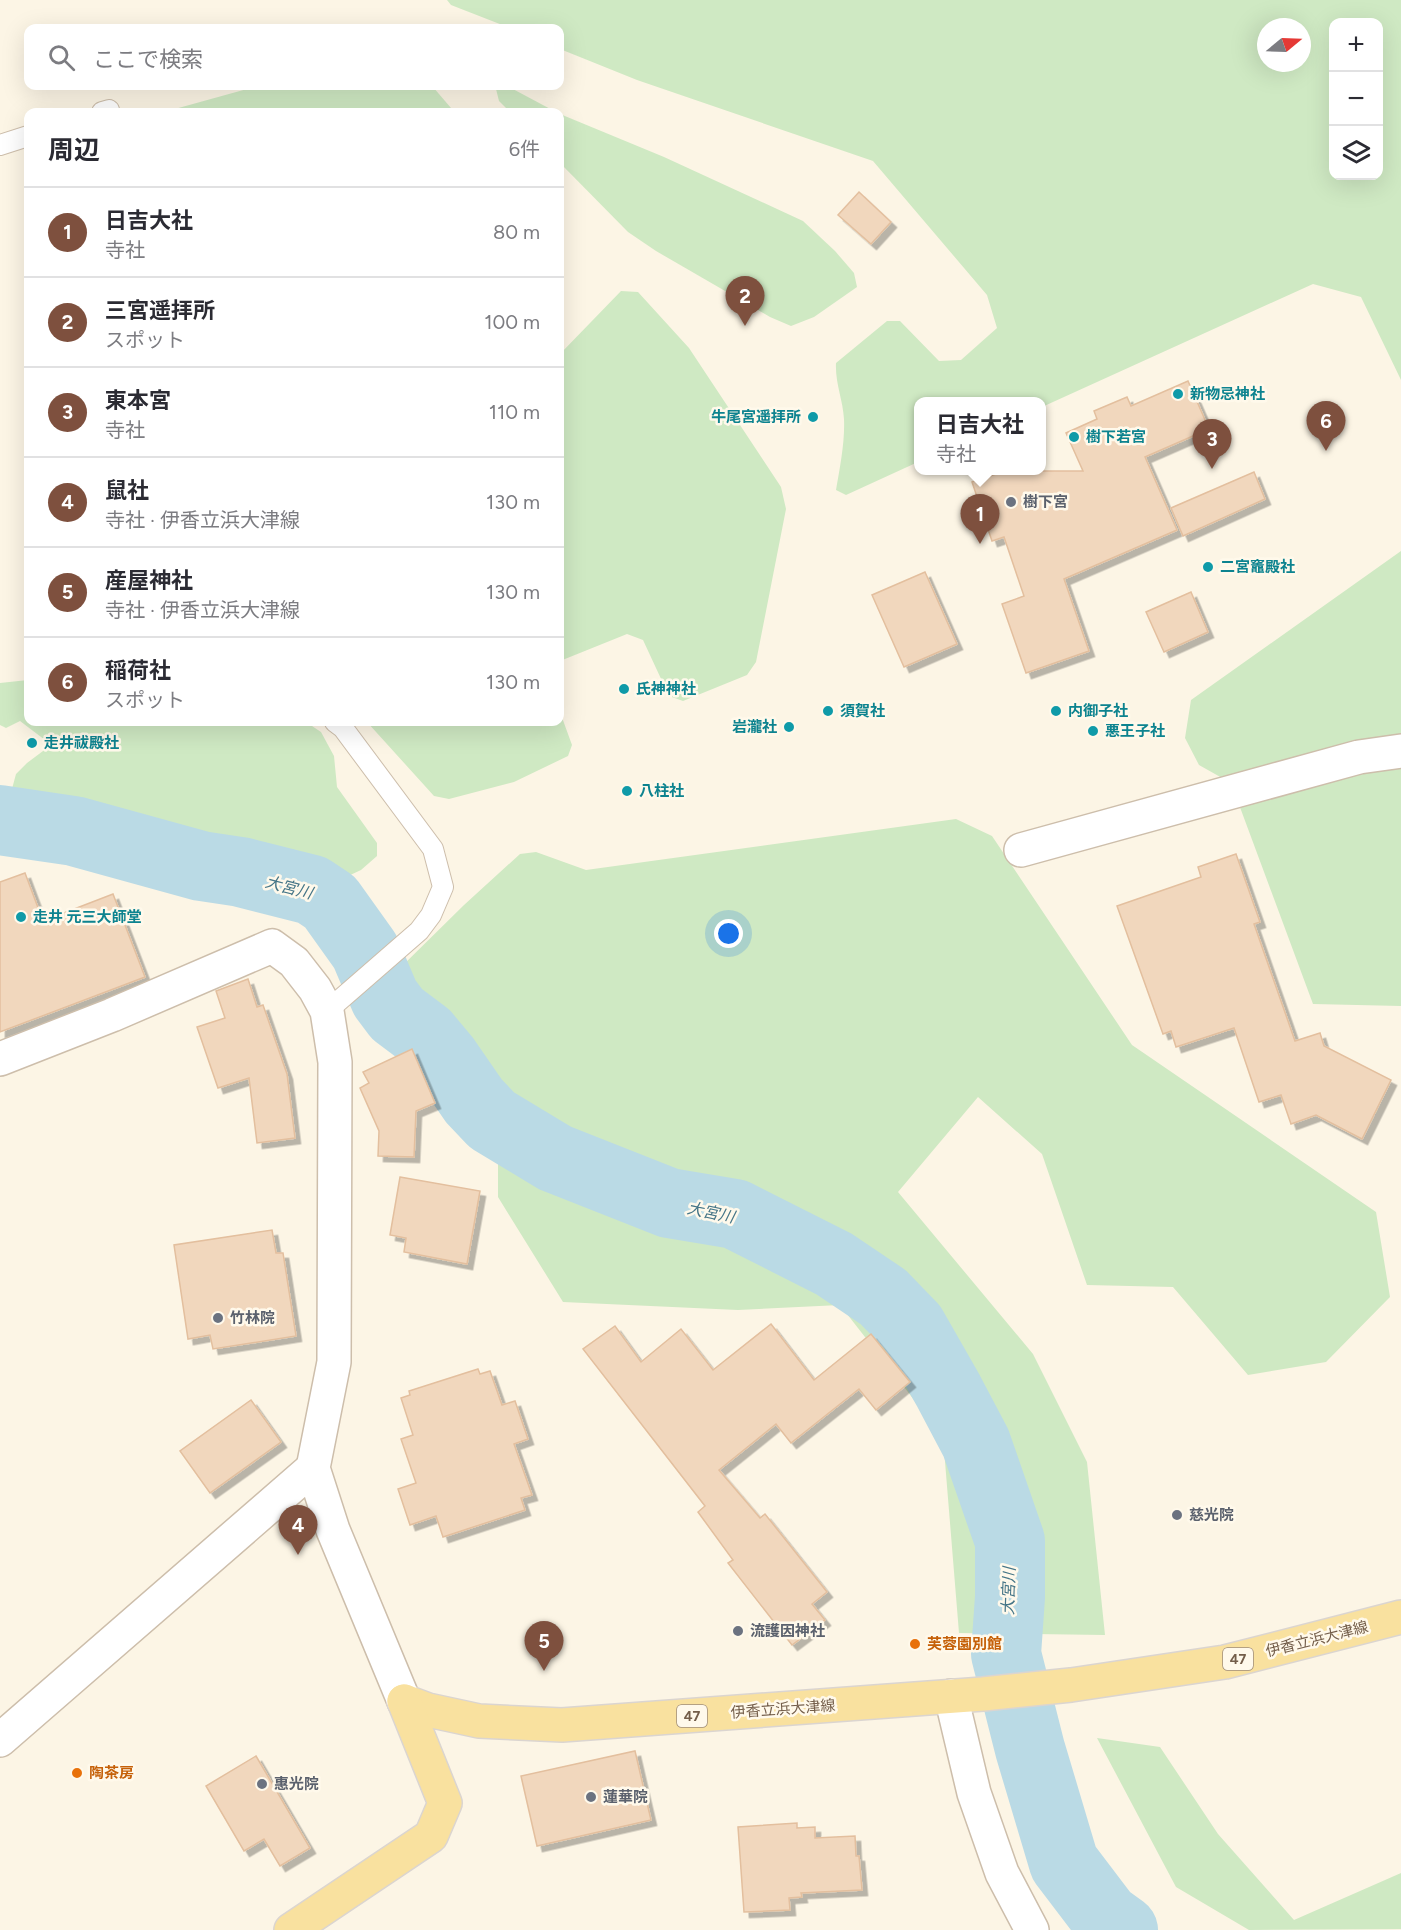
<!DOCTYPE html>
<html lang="ja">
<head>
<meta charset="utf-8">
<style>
	:root { --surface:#fff; --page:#f7f7f7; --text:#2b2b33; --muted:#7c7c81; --line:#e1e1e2; --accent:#7e503e }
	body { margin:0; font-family:Figtree,"Noto Sans JP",sans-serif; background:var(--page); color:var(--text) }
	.controls { position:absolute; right:18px; top:18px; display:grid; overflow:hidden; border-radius:12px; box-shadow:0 6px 24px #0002 }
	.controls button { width:54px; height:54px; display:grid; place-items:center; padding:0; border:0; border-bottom:2px solid var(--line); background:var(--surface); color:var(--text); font:30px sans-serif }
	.compass { position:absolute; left:1257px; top:18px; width:54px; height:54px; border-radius:50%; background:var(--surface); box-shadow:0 6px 24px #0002; rotate:71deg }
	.you { position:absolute; left:729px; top:934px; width:21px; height:21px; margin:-15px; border:4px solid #fff; border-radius:50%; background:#1a73e8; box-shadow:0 0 0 9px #1a73e833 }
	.badge { display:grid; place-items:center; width:39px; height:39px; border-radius:50%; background:var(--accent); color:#fff; font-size:20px; font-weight:700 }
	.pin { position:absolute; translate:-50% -50px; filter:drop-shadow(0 2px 3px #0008) }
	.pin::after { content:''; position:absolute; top:32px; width:21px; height:18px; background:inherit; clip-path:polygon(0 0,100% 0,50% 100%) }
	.popup { position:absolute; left:914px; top:397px; width:132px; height:78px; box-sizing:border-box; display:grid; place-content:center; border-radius:12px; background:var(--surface); filter:drop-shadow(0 2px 4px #0005); font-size:20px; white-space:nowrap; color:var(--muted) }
	.popup b { font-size:22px; color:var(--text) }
	.popup::after { content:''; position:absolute; left:50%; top:100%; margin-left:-12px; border:12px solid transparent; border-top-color:var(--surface) }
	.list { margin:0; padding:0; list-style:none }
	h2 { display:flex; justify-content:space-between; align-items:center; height:78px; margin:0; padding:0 24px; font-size:26px }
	h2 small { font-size:20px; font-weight:400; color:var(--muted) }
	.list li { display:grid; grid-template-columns:39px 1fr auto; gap:18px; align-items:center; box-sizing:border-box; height:90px; padding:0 24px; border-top:2px solid var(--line) }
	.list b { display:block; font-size:22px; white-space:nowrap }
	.list p { margin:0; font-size:20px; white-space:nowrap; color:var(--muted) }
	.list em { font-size:20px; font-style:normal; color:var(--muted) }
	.icon { flex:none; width:33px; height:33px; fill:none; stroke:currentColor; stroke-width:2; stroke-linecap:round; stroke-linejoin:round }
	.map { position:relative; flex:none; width:1401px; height:1930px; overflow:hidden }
	.search { position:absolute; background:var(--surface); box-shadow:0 6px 24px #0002; left:24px; top:24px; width:540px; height:66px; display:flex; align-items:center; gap:15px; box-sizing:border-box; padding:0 21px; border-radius:12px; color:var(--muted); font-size:22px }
	.panel { position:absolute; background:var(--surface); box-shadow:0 6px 24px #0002; left:24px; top:108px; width:540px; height:618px; border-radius:12px }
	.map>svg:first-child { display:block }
	.green { fill:#cfe9c3; fill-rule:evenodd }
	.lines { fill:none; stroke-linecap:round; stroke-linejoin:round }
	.river { stroke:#badae5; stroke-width:70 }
	.building { fill:#f1d7bd; stroke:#e3bf9e; stroke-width:1.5; filter:url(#shadow) }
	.service-casing { stroke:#cdbeab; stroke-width:22 }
	.minor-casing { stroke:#cdbeab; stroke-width:36 }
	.primary-casing { stroke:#dbd5d0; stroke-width:36 }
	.service { stroke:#fff; stroke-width:20 }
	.minor { stroke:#fff; stroke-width:33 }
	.primary { stroke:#f9e19f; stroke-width:33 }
	.culture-dot { fill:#0f9aa8; stroke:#fff9eb; stroke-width:2 }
	.worship-dot { fill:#6b7280; stroke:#fff9eb; stroke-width:2 }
	.food-dot { fill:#e8710a; stroke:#fff9eb; stroke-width:2 }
	.labels { text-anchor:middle; stroke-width:5; stroke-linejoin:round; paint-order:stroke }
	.shield { fill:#fff9eb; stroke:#9e8c7a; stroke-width:1.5 }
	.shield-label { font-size:14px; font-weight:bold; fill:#745e4a }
	.culture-label { font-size:15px; font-weight:bold; fill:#0d838f; stroke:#fff9eb; text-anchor:start }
	.worship-label { font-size:15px; font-weight:bold; fill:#5b616d; stroke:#fff9eb; text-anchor:start }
	.street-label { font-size:15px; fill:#745e4a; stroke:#fff9eb }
	.food-label { font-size:15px; font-weight:bold; fill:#c56008; stroke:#fff9eb; text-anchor:start }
	.water-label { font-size:16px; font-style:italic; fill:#457587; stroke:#fff9eb }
</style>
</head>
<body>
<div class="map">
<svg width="1401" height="1930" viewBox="0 0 1401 1930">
	<defs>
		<filter id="shadow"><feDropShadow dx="5.5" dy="5.5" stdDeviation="0" flood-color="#0004"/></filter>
	</defs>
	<rect width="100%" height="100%" fill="#fcf5e5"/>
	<g class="green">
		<path d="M447,0H1401V380L1361,297L1313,284L1042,407V402H918V462L846,495L836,490C840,467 845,442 844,419C843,400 835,383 836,363L887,321H900L939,361L961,360L997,328L987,295L873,161L637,80L560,49V28H510L451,5ZM1334,22H1378V176H1334ZM1266,27H1302V63H1266Z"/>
		<path d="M258,86H429L433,87L451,108L452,112H164Z"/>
		<path d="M500,86L511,88L556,112H510L499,101L496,89Z"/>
		<path d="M560,114L664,157L803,221L835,251L854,273L857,287L814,317L791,326L770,317L656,251L628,232L560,163Z"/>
		<path d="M621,291L638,292L689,348L781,487L786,509L756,662L747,675L683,701L669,696L643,640L627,634L560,661V354Z"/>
		<path d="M1401,551V1006L1313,1004L1231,783L1199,765L1185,738L1191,700Z"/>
		<path d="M28,680V722H306L321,732L334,756L337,787L377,843V856L361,870L346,877L336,878L292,860L236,845L200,847L173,844L91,815L16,807L9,800L16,774L27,763L43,751L45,740L20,721L6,728L0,725V683Z"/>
		<path d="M560,712L572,745L568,756L514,782L449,799L434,796L367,722H560Z"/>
		<path d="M956,819L992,836L1132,1045L1376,1212L1390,1297L1326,1362L1248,1375L1173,1287L1087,1285L1042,1154L978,1097L898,1192L1033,1354L1087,1462L1105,1635L959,1633L943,1437L840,1305L738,1310L563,1302L498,1197V1104L450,1042L419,1015L394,988L397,971L464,905L520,854L536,852L586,870Z"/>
		<path d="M1097,1738L1160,1747L1218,1834L1294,1920L1401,1873V1929L1249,1930L1176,1887Z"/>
	</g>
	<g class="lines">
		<path class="river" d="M0,820L74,831L201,866L241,872L312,890L330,902L365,951L385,998L397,1014L425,1035L445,1059L474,1101L492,1120L555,1158L669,1203L735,1214L834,1264L883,1297L912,1327L948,1390L976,1443L1010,1541V1597L1006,1654L1030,1749L1064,1863L1105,1917L1123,1930"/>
	</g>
	<g class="building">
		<path d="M859,192L891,222L871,244L838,215Z"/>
		<path d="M1188,381L1209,429L1145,457L1177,530L1064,579L1089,651L1026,673L1002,604L1024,596L1004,537L992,541L972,482L1005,471H1083L1066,433L1097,419L1094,411L1127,397L1131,406Z"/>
		<path d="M1254,472L1265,499L1183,536L1171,508Z"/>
		<path d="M925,572L957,644L904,667L872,595Z"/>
		<path d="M1191,592L1208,632L1164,652L1146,612Z"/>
		<path d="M1236,854L1260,922L1254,924L1295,1041L1320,1033L1324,1046L1391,1080L1362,1139L1316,1115L1291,1124L1281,1095L1259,1102L1234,1028L1176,1047L1171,1031L1163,1034L1117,906L1201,877L1198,867Z"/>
		<path d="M25,873L43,921L113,894L145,977L0,1032V882Z"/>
		<path d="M248,979L257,1007L263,1005L287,1074L295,1138L257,1143L249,1078L218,1088L197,1027L225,1018L216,991Z"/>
		<path d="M412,1049L435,1103L416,1111L414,1157L378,1156L379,1131L360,1088L369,1083L363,1072Z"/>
		<path d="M400,1177L480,1191L467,1264L404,1252L406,1238L390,1235Z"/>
		<path d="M272,1230L276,1253H283L296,1336L213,1349L210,1335L188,1339L174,1245Z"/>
		<path d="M771,1324L814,1380L871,1334L910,1382L876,1410L859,1389L791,1443L776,1424L719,1470L760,1518L765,1514L827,1592L812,1604L825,1620L792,1645L728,1563L733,1560L698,1512L705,1506L583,1349L615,1326L641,1362L681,1329L713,1370Z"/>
		<path d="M478,1369L480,1374L490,1371L502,1405L515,1401L528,1439L514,1444L532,1495L521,1498L525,1510L443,1537L436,1516L410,1525L398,1489L416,1483L401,1439L413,1435L401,1398L410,1395L409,1391Z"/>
		<path d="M251,1400L281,1442L210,1493L180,1451Z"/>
		<path d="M635,1751L651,1820L537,1846L521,1776Z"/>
		<path d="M256,1756L310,1848L280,1866L264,1839L244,1851L206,1786Z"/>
		<path d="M797,1823V1828L815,1827V1838L855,1836L856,1856H859L862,1890L801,1893L802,1897L789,1898L790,1910L744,1912L738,1827Z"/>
	</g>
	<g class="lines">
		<defs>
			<g id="service">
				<path d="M102,112L109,110V112"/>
				<path d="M0,145L28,136"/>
				<path d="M327,1011L419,931L431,915L443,887L433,849L343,728L335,722"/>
			</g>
			<g id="minor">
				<path d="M1021,850L1359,757L1401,751"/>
				<path d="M0,1059L112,1015L272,946L294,962L315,989L327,1011L335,1062L334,1362L313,1468L333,1530L404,1701"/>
				<path d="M951,1696L974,1793L1002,1873L1032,1930"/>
				<path d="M0,1740L313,1468"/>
			</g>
			<g id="primary">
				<path d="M404,1701L428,1710L479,1721L562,1725L983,1694L1071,1685L1225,1662L1401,1617"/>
				<path d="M291,1930L431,1836L445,1803L404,1701"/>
			</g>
		</defs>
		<use href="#service" class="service-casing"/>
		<use href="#minor" class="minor-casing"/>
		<use href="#primary" class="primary-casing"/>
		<use href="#service" class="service"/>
		<use href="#minor" class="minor"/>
		<use href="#primary" class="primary"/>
	</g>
	<g class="culture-dot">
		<circle cx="1178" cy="394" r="6"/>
		<circle cx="813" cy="417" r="6"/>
		<circle cx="1074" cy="437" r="6"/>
		<circle cx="1208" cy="567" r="6"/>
		<circle cx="624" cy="689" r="6"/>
		<circle cx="828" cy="711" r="6"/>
		<circle cx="1056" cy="711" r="6"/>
		<circle cx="789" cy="727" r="6"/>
		<circle cx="1093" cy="731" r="6"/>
		<circle cx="32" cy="743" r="6"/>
		<circle cx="627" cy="791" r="6"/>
		<circle cx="21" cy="917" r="6"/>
	</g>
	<g class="worship-dot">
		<circle cx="1011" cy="502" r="6"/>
		<circle cx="218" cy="1318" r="6"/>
		<circle cx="1177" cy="1515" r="6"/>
		<circle cx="738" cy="1631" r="6"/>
		<circle cx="262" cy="1784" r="6"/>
		<circle cx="591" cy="1797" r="6"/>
	</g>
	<g class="food-dot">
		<circle cx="915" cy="1644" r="6"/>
		<circle cx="77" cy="1773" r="6"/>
	</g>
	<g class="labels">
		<g class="shield">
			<rect x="1223" y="1648" width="30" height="22" rx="4.5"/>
			<rect x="677" y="1705" width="30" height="22" rx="4.5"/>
		</g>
		<g class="shield-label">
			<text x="1238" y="1664">47</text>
			<text x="692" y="1721">47</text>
		</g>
		<g class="culture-label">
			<text x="1190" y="399">新物忌神社</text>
			<text x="801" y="422" text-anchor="end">牛尾宮遥拝所</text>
			<text x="1086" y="442">樹下若宮</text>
			<text x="1220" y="572">二宮竈殿社</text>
			<text x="636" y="694">氏神神社</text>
			<text x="840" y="716">須賀社</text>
			<text x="1068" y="716">内御子社</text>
			<text x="777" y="732" text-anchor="end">岩瀧社</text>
			<text x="1105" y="736">悪王子社</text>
			<text x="44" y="748">走井祓殿社</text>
			<text x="639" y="796">八柱社</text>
			<text x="33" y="922">走井 元三大師堂</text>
		</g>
		<g class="worship-label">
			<text x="1023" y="507">樹下宮</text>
			<text x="230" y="1323">竹林院</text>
			<text x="1189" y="1520">慈光院</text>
			<text x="750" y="1636">流護因神社</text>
			<text x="274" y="1789">惠光院</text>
			<text x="603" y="1802">蓮華院</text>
		</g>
		<g class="street-label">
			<text transform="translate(1317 1639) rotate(-14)" y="5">伊香立浜大津線</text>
			<text transform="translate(783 1709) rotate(-4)" y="5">伊香立浜大津線</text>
		</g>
		<g class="food-label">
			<text x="927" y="1649">芙蓉園別館</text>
			<text x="89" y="1778">陶茶房</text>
		</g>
		<g class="water-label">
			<text transform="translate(289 887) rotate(15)" y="6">大宮川</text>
			<text transform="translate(711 1212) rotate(12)" y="6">大宮川</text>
			<text transform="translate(1008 1591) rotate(-88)" y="6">大宮川</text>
		</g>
	</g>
</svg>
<div class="controls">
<button>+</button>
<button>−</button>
<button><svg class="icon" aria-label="layers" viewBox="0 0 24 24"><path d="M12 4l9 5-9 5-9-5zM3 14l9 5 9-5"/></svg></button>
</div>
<svg class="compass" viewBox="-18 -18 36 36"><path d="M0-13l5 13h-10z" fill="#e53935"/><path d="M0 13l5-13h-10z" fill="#7c7c81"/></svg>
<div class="you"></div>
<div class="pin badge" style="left:980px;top:544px">1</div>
<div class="popup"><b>日吉大社</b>寺社</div>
<div class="pin badge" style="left:745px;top:326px">2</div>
<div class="pin badge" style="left:1212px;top:469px">3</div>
<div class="pin badge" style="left:298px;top:1555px">4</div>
<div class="pin badge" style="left:544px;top:1671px">5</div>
<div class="pin badge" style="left:1326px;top:451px">6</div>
<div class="search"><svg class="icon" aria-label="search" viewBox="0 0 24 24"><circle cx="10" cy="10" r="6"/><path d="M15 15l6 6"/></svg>ここで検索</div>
<section class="panel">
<h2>周辺<small>6件</small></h2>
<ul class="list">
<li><span class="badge">1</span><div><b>日吉大社</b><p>寺社</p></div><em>80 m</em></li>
<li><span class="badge">2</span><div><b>三宮遥拝所</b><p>スポット</p></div><em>100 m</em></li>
<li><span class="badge">3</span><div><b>東本宮</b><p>寺社</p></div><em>110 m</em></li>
<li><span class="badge">4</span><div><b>鼠社</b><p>寺社 · 伊香立浜大津線</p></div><em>130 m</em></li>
<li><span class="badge">5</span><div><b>産屋神社</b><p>寺社 · 伊香立浜大津線</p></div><em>130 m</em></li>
<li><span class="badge">6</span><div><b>稲荷社</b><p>スポット</p></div><em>130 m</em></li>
</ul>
</section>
</div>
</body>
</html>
